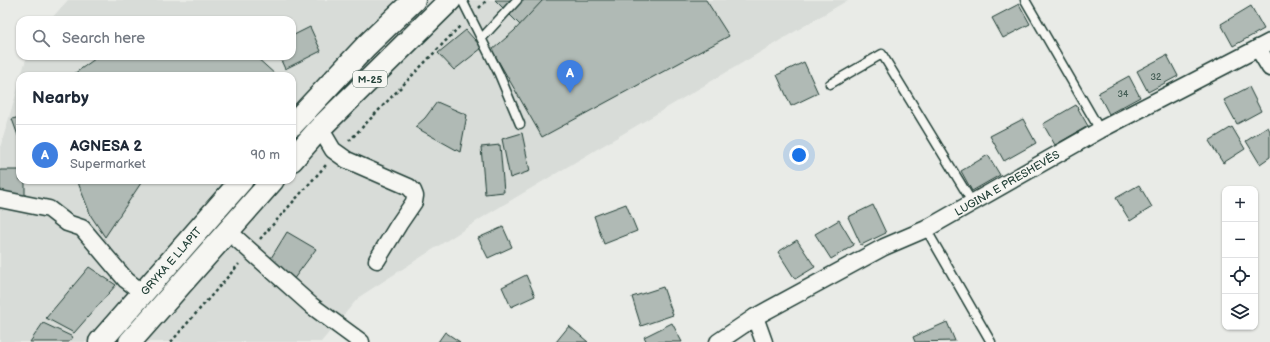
<!DOCTYPE html>
<html lang="en">
<head>
<meta charset="utf-8">
<style>
	:root { --surface:#fff; --page:#f2f2f3; --text:#1f2937; --muted:#747a83; --line:#e0e1e3; --accent:#1f6fb2 }
	body { margin:0; font-family:"Balsamiq Sans",sans-serif; background:var(--page); color:var(--text) }
	.controls { position:absolute; right:12px; bottom:12px; display:grid; overflow:hidden; border-radius:8px; box-shadow:0 1px 3px #0004 }
	.controls button { width:36px; height:36px; display:grid; place-items:center; padding:0; border:0; border-bottom:1px solid var(--line); background:var(--surface); color:var(--text); font:20px sans-serif }
	.you { position:absolute; left:799px; top:155px; width:14px; height:14px; margin:-10px; border:3px solid #fff; border-radius:50%; background:#1a73e8; box-shadow:0 0 0 6px #1a73e833 }
	.badge { display:grid; place-items:center; width:26px; height:26px; border-radius:50%; background:var(--accent); color:#fff; font-size:13px; font-weight:700 }
	.pin { position:absolute; translate:-50% -33px; filter:drop-shadow(0 1px 2px #0008) }
	.pin::after { content:''; position:absolute; top:21px; width:14px; height:12px; background:inherit; clip-path:polygon(0 0,100% 0,50% 100%) }
	.list { margin:0; padding:0; list-style:none }
	h2 { display:flex; justify-content:space-between; align-items:center; height:52px; margin:0; padding:0 16px; font-size:17px }
	h2 small { font-size:13px; font-weight:400; color:var(--muted) }
	.list li { display:grid; grid-template-columns:26px 1fr auto; gap:12px; align-items:center; box-sizing:border-box; height:60px; padding:0 16px; border-top:1px solid var(--line) }
	.list b { display:block; font-size:15px; white-space:nowrap }
	.list p { margin:0; font-size:13px; white-space:nowrap; color:var(--muted) }
	.list em { font-size:13px; font-style:normal; color:var(--muted) }
	.icon { flex:none; width:22px; height:22px; fill:none; stroke:currentColor; stroke-width:2; stroke-linecap:round; stroke-linejoin:round }
	.map { position:relative; flex:none; width:1270px; height:342px; overflow:hidden }
	.search { position:absolute; background:var(--surface); box-shadow:0 1px 3px #0004; left:16px; top:16px; width:280px; height:44px; display:flex; align-items:center; gap:10px; box-sizing:border-box; padding:0 14px; border-radius:12px; color:var(--muted); font-size:15px }
	.panel { position:absolute; background:var(--surface); box-shadow:0 1px 3px #0004; left:16px; top:72px; width:280px; height:112px; border-radius:12px }
	.map>svg:first-child { display:block }
	.built { fill:#d8dcd8 }
	.building { fill:#b0bab5; stroke:#1f3d34 }
	.lines { fill:none; stroke-linecap:round; stroke-linejoin:round }
	.lane-casing { stroke:#1f3d34; stroke-width:11 }
	.street-casing { stroke:#1f3d34; stroke-width:19 }
	.primary-casing { stroke:#1f3d34; stroke-width:25 }
	.path { stroke:#1f3d34; stroke-width:2.5; stroke-dasharray:3 3; stroke-linecap:butt }
	.lane { stroke:#f6f6f2; stroke-width:8 }
	.street { stroke:#f6f6f2; stroke-width:16 }
	.primary { stroke:#f6f6f2; stroke-width:22 }
	.labels { text-anchor:middle; stroke-width:3; stroke-linejoin:round; paint-order:stroke }
	.number-label { font-size:9px; fill:#435c54 }
	.shield { fill:#f6f6f2; stroke:#60746d; stroke-width:1 }
	.shield-label { font-size:10px; font-weight:bold; fill:#1f3d34 }
	.street-label { font-size:11px; fill:#1f3d34; stroke:#f6f6f2 }
</style>
</head>
<body>
<div class="map">
<svg width="1270" height="342" viewBox="0 0 1270 342">
	<rect width="100%" height="100%" fill="#e9ebe7"/>
	<filter id="ink" filterUnits="userSpaceOnUse"><feTurbulence type="fractalNoise" baseFrequency=".025" numOctaves="2"/><feDisplacementMap in="SourceGraphic" scale="8" xChannelSelector="R" yChannelSelector="G"/><feConvolveMatrix kernelMatrix="1 2 1 2 8 2 1 2 1" color-interpolation-filters="sRGB"/></filter>
	<g filter="url(#ink)">
		<path class="built" d="M68,0H848L488,214L359,297L321,342H0V148L20,81V180H292V76H21L27,56H292V20H50Z"/>
		<g class="building">
			<path d="M495,0H547L520,25Z"/>
			<path d="M543,0H706L729,36L542,137L492,50L514,31Z"/>
			<path d="M1019,4L1030,24L1003,38L992,18Z"/>
			<path d="M1251,6L1264,29L1233,46L1221,24Z"/>
			<path d="M310,27L321,51L285,69L279,56H292V36Z"/>
			<path d="M466,30L482,48L454,70L438,53Z"/>
			<path d="M1167,55L1178,76L1148,92L1137,71Z"/>
			<path d="M99,56H255L277,76H71Z"/>
			<path d="M804,62L818,93L791,106L777,75Z"/>
			<path d="M1129,76L1140,97L1109,114L1098,93Z"/>
			<path d="M1249,87L1261,111L1237,124L1224,100Z"/>
			<path d="M437,102L467,115L460,152L415,127L425,118Z"/>
			<path d="M1076,105L1088,126L1055,145L1043,124Z"/>
			<path d="M20,117V141L12,119Z"/>
			<path d="M1023,119L1036,143L1004,161L990,136Z"/>
			<path d="M1232,127L1245,149L1223,163L1209,141Z"/>
			<path d="M1268,127L1270,131V157L1260,164L1246,141Z"/>
			<path d="M522,133L530,171L510,178L502,139Z"/>
			<path d="M500,145L504,192L485,194L481,147Z"/>
			<path d="M988,155L1000,175L972,191L961,171Z"/>
			<path d="M0,170H20V180H25V196H0Z"/>
			<path d="M77,180H143L105,237L91,216Z"/>
			<path d="M1139,185L1152,207L1130,221L1116,198Z"/>
			<path d="M626,204L637,231L604,244L594,216Z"/>
			<path d="M873,205L886,233L861,245L848,217Z"/>
			<path d="M839,220L854,245L831,259L815,234Z"/>
			<path d="M503,227L512,247L488,258L478,238Z"/>
			<path d="M287,232L316,249L293,280L268,263Z"/>
			<path d="M797,240L815,267L795,279L778,252Z"/>
			<path d="M89,267L116,285L74,333L46,318Z"/>
			<path d="M526,275L535,296L511,307L502,287Z"/>
			<path d="M663,287L673,315L641,326L632,297Z"/>
			<path d="M947,322L955,341L915,342L913,337Z"/>
			<path d="M43,323L73,337L69,342H30Z"/>
			<path d="M672,323L682,342H647L644,337Z"/>
			<path d="M569,326L588,342H556Z"/>
			<path d="M445,332L460,342H438Z"/>
		</g>
		<g class="lines">
			<defs>
				<g id="lane">
					<path d="M462,0L499,74L520,124"/>
					<path d="M1025,0L1100,130"/>
					<path d="M482,38L517,0"/>
					<path d="M830,84L882,54L972,202"/>
					<path d="M926,229L991,342"/>
				</g>
				<g id="street">
					<path d="M1258,48L1270,68"/>
					<path d="M320,128L333,150L347,160L409,187L413,191L415,196L414,202L399,224L377,260"/>
					<path d="M0,199L49,209L67,223L82,228L126,280L143,293"/>
					<path d="M228,231L312,306L361,342"/>
					<path d="M755,317L764,342"/>
					<path d="M718,342L755,317L884,247L926,229L1100,130L1270,42"/>
				</g>
				<g id="primary">
					<path d="M292,125L366,46L414,0"/>
					<path d="M292,160L320,128L450,0"/>
					<path d="M100,342L242,180"/>
					<path d="M130,342L273,180"/>
				</g>
			</defs>
			<use href="#lane" class="lane-casing"/>
			<use href="#street" class="street-casing"/>
			<use href="#primary" class="primary-casing"/>
			<g class="path">
				<path d="M479,8L487,0"/>
				<path d="M349,141L461,25"/>
				<path d="M260,239L326,165"/>
				<path d="M171,342L239,264"/>
			</g>
			<use href="#lane" class="lane"/>
			<use href="#street" class="street"/>
			<use href="#primary" class="primary"/>
		</g>
	</g>
	<g class="labels">
		<g class="number-label">
			<text x="1156" y="80">32</text>
			<text x="1123" y="97">34</text>
		</g>
		<rect class="shield" x="353" y="71" width="34" height="16" rx="3"/>
		<g class="shield-label">
			<text x="370" y="83">M-25</text>
		</g>
		<g class="street-label">
			<text transform="translate(1007 183) rotate(-30)" y="4">LUGINA E PRESHEVËS</text>
			<text transform="translate(171 261) rotate(-49)" y="4">GRYKA E LLAPIT</text>
		</g>
	</g>
</svg>
<div class="controls">
<button>+</button>
<button>−</button>
<button><svg class="icon" aria-label="locate" viewBox="0 0 24 24"><circle cx="12" cy="12" r="6"/><path d="M12 2v4M12 18v4M2 12h4M18 12h4"/></svg></button>
<button><svg class="icon" aria-label="layers" viewBox="0 0 24 24"><path d="M12 4l9 5-9 5-9-5zM3 14l9 5 9-5"/></svg></button>
</div>
<div class="you"></div>
<div class="pin badge" style="left:570px;top:93px;background:#3f7fe0">A</div>
<div class="search"><svg class="icon" aria-label="search" viewBox="0 0 24 24"><circle cx="10" cy="10" r="6"/><path d="M15 15l6 6"/></svg>Search here</div>
<section class="panel">
<h2>Nearby<small></small></h2>
<ul class="list">
<li><span class="badge" style="background:#3f7fe0">A</span><div><b>AGNESA 2</b><p>Supermarket</p></div><em>90 m</em></li>
</ul>
</section>
</div>
</body>
</html>
